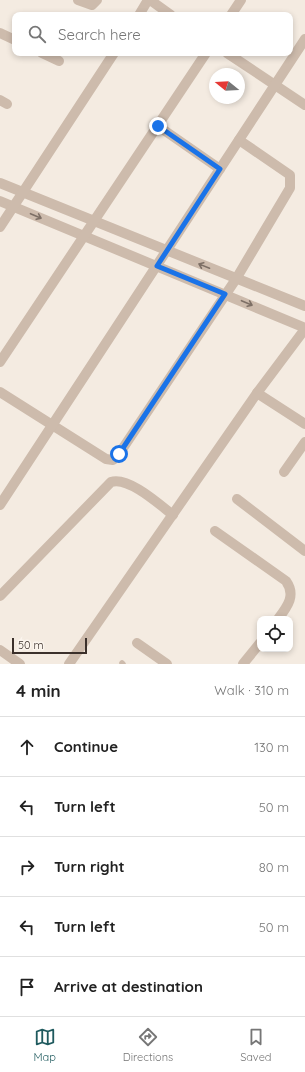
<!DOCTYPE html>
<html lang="en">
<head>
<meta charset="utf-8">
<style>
	:root { --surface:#fff; --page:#f2f2f2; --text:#222; --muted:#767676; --line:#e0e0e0; --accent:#1f5a5e }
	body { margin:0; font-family:Quicksand,sans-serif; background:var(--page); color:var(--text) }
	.controls { position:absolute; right:12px; bottom:12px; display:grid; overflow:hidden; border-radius:8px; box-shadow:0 2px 6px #0003 }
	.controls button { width:36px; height:36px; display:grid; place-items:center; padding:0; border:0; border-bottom:1px solid var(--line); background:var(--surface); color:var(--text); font:20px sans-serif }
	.compass { position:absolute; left:209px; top:68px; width:36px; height:36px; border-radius:50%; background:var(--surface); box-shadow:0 2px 6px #0003; rotate:288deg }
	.scale { position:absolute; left:12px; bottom:10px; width:75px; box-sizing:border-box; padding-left:4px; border:2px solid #3b302b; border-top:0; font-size:11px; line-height:14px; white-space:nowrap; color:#3b302b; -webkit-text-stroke:3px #fbf5ee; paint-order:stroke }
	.stop { position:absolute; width:12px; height:12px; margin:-9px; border:3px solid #1a73e8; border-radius:50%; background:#fff }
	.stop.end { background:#1a73e8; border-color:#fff; box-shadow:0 1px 4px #0008 }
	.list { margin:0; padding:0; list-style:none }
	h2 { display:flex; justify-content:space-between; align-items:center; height:52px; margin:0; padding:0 16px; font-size:17px }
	h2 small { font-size:13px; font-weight:400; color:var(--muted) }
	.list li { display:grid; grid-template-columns:26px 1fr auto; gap:12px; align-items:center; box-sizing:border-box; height:60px; padding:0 16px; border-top:1px solid var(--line) }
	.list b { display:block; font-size:15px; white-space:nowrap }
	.list em { font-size:13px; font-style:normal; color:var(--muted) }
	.icon { flex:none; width:22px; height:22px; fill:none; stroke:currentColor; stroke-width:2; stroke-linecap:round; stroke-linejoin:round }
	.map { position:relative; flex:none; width:305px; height:664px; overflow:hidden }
	.search { position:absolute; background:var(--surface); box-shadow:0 2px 6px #0003; left:12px; right:12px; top:12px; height:44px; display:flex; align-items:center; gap:10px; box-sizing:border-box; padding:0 14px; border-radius:8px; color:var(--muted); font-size:15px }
	.sheet { height:352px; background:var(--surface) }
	nav { display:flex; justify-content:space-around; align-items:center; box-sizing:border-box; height:56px; border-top:1px solid var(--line); background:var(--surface); font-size:11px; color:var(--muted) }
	nav a { display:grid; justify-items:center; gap:2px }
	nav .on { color:var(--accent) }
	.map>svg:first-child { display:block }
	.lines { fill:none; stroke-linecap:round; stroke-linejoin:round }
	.service { stroke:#cdbbac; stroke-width:5.5 }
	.minor { stroke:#cdbbac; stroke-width:10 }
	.oneway { stroke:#7d6f65 }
	.route { stroke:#1a73e8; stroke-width:5 }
</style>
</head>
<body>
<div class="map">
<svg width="305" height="664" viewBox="0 0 305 664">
	<rect width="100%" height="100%" fill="#f4ebe1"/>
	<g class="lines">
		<path class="service" d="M122,663L123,664"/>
		<g class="minor">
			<path d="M78,0L92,5L97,0"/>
			<path d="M150,0L171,15"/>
			<path d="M139,15L148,0"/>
			<path d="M231,15L241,0"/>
			<path d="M0,33L15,40"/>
			<path d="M42,53L59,61"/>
			<path d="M227,53L305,105"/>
			<path d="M0,100L7,104"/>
			<path d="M158,126L220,169"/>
			<path d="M0,183L305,306"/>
			<path d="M0,201L305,328"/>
			<path d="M0,227L114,53"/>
			<path d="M0,362L206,53"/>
			<path d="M0,392L106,459L113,460L119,454L236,279L290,188V175L239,140"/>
			<path d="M257,393L305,424"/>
			<path d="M284,472L305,442"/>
			<path d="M237,499L305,551"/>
			<path d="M0,505L305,39"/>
			<path d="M215,531L286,581C296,595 288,606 278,619"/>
			<path d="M0,596L111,482C128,476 159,504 173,515"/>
			<path d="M137,643L167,664"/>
			<path d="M0,650L20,664"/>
			<path d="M69,664L257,393L305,329"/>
			<path d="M243,664L260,643"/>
		</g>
	</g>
	<defs><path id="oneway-shaft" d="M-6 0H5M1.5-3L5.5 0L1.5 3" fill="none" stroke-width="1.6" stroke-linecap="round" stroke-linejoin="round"/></defs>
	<g class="oneway">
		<use href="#oneway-shaft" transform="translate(36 216) rotate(23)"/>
		<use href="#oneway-shaft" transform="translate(204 266) rotate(-158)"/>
		<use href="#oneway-shaft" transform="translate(247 303) rotate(23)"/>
	</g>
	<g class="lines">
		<path class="route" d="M119,454L225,294L157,266L220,169L158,126"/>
	</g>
</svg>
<div class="controls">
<button><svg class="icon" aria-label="locate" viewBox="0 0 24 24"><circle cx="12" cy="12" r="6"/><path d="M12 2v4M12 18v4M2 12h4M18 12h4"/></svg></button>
</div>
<svg class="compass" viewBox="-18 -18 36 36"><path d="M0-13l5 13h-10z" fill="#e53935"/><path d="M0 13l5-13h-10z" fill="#767676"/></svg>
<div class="scale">50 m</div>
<div class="stop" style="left:119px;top:454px"></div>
<div class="stop end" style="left:158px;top:126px"></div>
<div class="search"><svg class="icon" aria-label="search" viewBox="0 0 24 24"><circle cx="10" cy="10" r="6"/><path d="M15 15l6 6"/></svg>Search here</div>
</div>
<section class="sheet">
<h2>4 min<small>Walk · 310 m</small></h2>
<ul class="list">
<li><svg class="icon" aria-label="ahead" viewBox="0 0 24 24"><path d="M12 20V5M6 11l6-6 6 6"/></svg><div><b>Continue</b></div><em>130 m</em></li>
<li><svg class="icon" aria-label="left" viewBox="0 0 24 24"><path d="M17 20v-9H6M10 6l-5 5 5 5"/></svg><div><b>Turn left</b></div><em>50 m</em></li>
<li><svg class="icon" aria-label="right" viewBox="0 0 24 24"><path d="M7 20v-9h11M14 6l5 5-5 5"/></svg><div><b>Turn right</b></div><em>80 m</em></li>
<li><svg class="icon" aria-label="left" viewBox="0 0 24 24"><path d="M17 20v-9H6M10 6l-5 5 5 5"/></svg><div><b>Turn left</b></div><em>50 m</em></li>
<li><svg class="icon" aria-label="arrive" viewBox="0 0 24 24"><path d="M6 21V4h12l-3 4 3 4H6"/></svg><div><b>Arrive at destination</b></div></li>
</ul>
</section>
<nav>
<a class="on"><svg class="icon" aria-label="map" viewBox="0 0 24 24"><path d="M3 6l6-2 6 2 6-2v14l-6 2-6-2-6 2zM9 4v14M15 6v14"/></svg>Map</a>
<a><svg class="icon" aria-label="directions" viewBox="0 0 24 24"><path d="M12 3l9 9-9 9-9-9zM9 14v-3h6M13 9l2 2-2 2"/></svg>Directions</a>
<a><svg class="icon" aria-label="saved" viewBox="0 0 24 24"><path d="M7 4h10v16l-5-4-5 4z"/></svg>Saved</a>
</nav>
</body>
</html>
